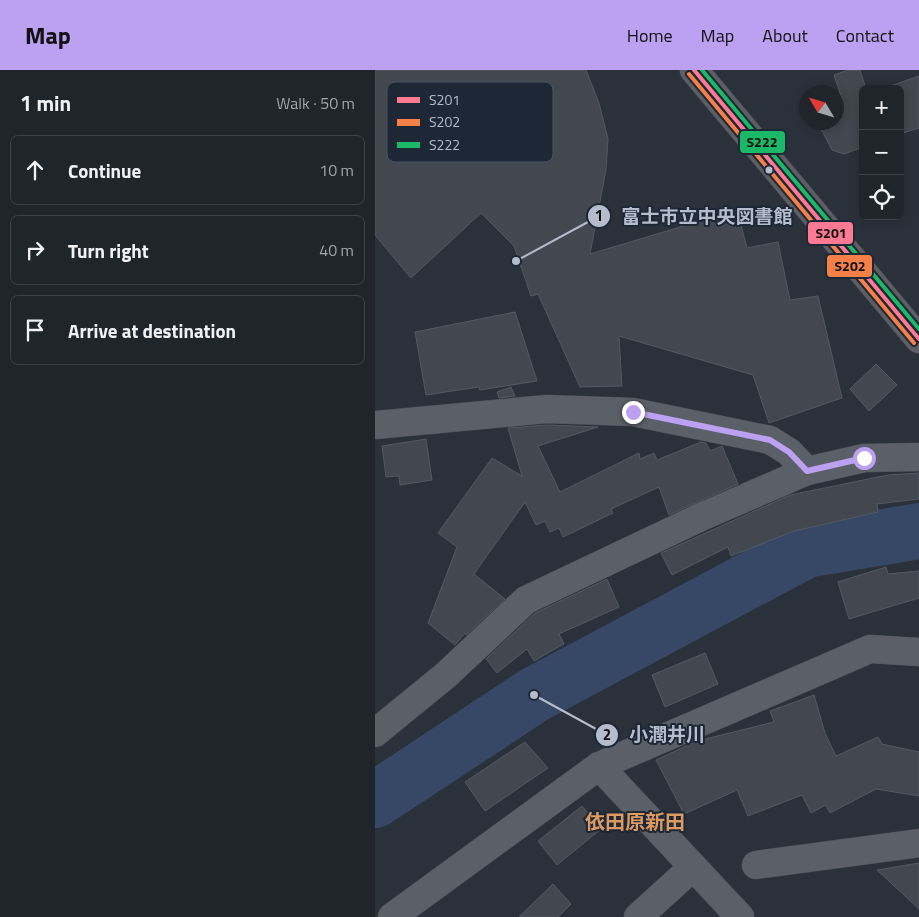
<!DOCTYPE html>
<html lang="en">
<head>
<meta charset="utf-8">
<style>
	:root { --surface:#20252c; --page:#2d3138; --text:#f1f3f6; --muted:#a2a5a9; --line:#3d4248; --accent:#bca0f2 }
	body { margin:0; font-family:"Titillium Web","Noto Sans JP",sans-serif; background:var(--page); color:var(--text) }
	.controls { position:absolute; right:15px; top:15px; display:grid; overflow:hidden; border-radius:8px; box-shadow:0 2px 12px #0003 }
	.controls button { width:45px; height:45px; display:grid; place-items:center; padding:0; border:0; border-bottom:1px solid var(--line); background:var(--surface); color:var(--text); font:25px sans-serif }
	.compass { position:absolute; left:424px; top:15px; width:45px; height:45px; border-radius:50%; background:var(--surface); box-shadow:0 2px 12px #0003; rotate:308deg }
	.stop { position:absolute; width:15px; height:15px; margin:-11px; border:4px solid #bca0f2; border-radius:50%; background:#fff }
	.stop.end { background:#bca0f2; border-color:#fff; box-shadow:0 1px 5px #0008 }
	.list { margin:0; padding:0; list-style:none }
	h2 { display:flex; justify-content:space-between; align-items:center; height:65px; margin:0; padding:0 20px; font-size:21px }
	h2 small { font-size:16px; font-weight:400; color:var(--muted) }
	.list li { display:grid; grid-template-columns:32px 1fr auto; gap:15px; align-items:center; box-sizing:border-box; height:70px; margin:0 10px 10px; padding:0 10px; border:1px solid var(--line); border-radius:8px }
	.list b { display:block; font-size:19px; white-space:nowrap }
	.list em { font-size:16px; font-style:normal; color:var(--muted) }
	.icon { flex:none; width:28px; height:28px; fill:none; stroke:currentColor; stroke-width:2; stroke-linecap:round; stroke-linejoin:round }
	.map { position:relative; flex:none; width:544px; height:847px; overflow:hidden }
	header { display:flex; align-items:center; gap:30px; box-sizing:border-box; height:70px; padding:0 25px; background:var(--accent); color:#111 }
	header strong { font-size:24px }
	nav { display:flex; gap:28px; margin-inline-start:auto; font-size:18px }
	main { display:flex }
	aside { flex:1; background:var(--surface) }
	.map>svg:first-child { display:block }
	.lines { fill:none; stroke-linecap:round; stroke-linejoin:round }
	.river { stroke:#364866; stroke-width:56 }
	.building { fill:#434850; stroke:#535962 }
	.street-casing { stroke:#474c53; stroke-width:29 }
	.highway-casing { stroke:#484d56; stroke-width:29 }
	.street { stroke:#5b6068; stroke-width:28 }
	.highway { stroke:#5c5e62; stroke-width:28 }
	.bus-1-casing { stroke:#1d2736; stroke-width:8 }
	.bus-2-casing { stroke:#1d2736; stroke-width:8 }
	.bus-3-casing { stroke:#1d2736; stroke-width:8 }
	.bus-1 { stroke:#fe7a93; stroke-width:4 }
	.bus-2 { stroke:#f78048; stroke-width:4 }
	.bus-3 { stroke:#1ab867; stroke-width:4 }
	.route { stroke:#bca0f2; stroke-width:6 }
	.bus-dot { fill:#b5bdcc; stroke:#1d2736; stroke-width:2 }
	.labels { text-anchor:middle; stroke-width:4; stroke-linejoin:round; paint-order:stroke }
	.quarter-label { font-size:20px; font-weight:bold; fill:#dc9960; stroke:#1d2736 }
	.key { fill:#1d2736; stroke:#4b5463; stroke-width:1 }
	.key-label { font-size:14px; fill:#b5bdcc }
	.leader { fill:none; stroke:#b5bdcc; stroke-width:2 }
	.callout-dot { fill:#b5bdcc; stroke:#1d2736; stroke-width:2 }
	.mark-label { font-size:15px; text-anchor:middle; font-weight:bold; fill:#111 }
	.callout-label { font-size:19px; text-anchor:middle; font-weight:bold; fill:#b5bdcc; stroke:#1d2736; stroke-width:4; stroke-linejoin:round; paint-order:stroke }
	.line-badge { stroke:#1d2736; stroke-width:2 }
	.pale-badge-label { font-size:14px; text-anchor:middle; font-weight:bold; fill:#111 }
</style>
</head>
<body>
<header>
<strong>Map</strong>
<nav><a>Home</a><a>Map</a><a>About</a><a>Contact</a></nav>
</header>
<main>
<aside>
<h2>1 min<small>Walk · 50 m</small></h2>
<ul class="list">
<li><svg class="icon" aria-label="ahead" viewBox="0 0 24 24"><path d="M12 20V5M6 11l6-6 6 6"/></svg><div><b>Continue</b></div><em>10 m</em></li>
<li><svg class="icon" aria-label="right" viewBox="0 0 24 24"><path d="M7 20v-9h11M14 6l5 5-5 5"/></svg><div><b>Turn right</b></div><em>40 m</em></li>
<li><svg class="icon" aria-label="arrive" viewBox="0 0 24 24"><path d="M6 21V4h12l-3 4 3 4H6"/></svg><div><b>Arrive at destination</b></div></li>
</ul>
</aside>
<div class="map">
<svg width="544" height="847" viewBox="0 0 544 847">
	<rect width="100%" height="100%" fill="#2b313b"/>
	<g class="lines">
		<path class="river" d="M0,730L159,625L431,480L544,461"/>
	</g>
	<g class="building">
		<path d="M0,0H211L224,33L233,69L231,100L215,184L362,140L372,178L403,172L415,230L443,226L467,328L394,353L378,305L244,266L247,316L205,317L163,224L156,226L139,176L106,143L36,208L0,165Z"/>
		<path d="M473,0H485L491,19H488V77L469,84L457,80L445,57L446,52H462V34L468,32L459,5Z"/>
		<path d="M544,6V58L525,64V19H507Z"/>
		<path d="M140,242L162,311L105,320L104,317L51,325L40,262Z"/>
		<path d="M501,294L522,315L494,341L475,319Z"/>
		<path d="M136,317L140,326L124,328L122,322Z"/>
		<path d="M172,355L223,357L163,376L185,422L264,383L265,389L279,383L282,390L326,372L331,373L335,381L347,376L363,414L294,445L284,417L236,439L238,443L188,467L184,458L175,462L170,451L161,455L150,432L99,504L130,529L91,565L90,563L80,575L53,553L82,477L63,463L117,388L147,406L133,358Z"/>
		<path d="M51,369L57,410L25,415L24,406L11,407L7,376Z"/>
		<path d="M544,403V429L502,434L503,442L419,461L356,486L353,477L297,505L286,483L415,425L513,405Z"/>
		<path d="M511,497L513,504L544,501V528L474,549L463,512Z"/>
		<path d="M232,509L244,537L184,564L189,574L159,591L152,579L122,603L111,589L160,543Z"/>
		<path d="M330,583L343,614L290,637L277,605Z"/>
		<path d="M439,625L450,663L461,686L503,667L507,674L544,682V726L501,719L455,743L451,735L436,743L427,725L373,746L362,720L309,744L281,690L322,671L399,652L395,641Z"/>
		<path d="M150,672L173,698L110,741L90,712Z"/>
		<path d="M207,736L226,759L182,795L163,771Z"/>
		<path d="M544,793V839L502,800Z"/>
		<path d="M178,814L196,834L183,847H144Z"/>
	</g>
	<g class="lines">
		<defs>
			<g id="street">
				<path d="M0,355L172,339L258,342L395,370L414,382L432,401"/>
				<path d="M0,663L71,605L151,530L326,447L432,401L489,388L544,387"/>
				<path d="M224,696L365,847"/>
				<path d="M381,795L544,773"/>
				<path d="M17,847L224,696L495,579L544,582"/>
				<path d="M263,847L318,797"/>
			</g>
			<path id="highway" d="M319,0L544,269"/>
		</defs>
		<use href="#street" class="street-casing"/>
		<use href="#highway" class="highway-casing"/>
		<use href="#street" class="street"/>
		<use href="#highway" class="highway"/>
		<defs>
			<path id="bus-1" d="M319,0L544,269"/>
			<path id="bus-2" d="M314,4L539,273"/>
			<path id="bus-3" d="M327,0L544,259"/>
		</defs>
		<use href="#bus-1" class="bus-1-casing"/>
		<use href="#bus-2" class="bus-2-casing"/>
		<use href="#bus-3" class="bus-3-casing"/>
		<use href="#bus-1" class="bus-1"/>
		<use href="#bus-2" class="bus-2"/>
		<use href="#bus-3" class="bus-3"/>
	</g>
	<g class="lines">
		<path class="route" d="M258,342L395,370L414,382L432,401L489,388"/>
	</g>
	<circle class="bus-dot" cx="394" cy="100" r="4.5"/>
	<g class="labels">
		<g class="quarter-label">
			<text x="260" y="759">依田原新田</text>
		</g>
	</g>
	<rect x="12" y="12" width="166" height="80" rx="8" class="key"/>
	<rect x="22" y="27" width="23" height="6" fill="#fe7a93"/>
	<rect x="22" y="49" width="23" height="7" fill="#f78048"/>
	<rect x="22" y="72" width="23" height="6" fill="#1ab867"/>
	<g class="key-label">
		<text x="54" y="35">S201</text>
		<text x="54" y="57">S202</text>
		<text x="54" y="80">S222</text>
	</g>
	<path class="leader" d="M141 191L224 146M159 625L232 665"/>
	<g class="callout-dot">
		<circle cx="141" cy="191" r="5"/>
		<circle cx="159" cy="625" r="5"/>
		<circle cx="224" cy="146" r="12"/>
		<circle cx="232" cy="665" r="12"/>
	</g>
	<g class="mark-label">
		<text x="224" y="151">1</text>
		<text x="232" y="670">2</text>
	</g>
	<g class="callout-label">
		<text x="332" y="153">富士市立中央図書館</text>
		<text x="292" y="671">小潤井川</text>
	</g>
	<g class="line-badge">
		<rect x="364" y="60" width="47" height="24" rx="5" fill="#1ab867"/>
		<rect x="432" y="151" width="47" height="24" rx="5" fill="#fe7a93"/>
		<rect x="451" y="184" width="47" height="24" rx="5" fill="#f78048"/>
	</g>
	<g class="pale-badge-label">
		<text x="387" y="77">S222</text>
		<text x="456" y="168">S201</text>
		<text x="475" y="201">S202</text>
	</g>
</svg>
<div class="controls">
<button>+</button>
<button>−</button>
<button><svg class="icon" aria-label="locate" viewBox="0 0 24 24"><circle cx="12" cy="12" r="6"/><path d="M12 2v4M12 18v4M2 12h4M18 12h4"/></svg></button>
</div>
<svg class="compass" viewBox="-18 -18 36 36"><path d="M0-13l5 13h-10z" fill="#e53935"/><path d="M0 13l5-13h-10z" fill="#a2a5a9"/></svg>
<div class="stop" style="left:489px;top:388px"></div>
<div class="stop end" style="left:258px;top:342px"></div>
</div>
</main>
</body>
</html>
